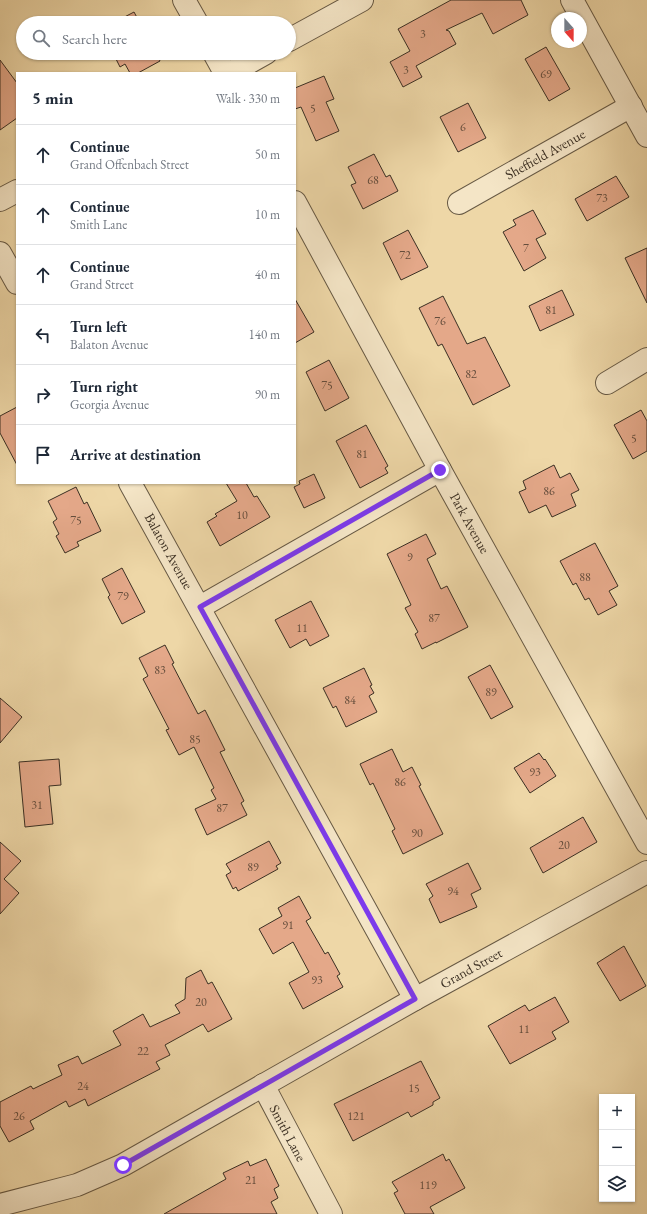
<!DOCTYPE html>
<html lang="en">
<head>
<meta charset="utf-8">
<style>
	:root { --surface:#fff; --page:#f6f6f7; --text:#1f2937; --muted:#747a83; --line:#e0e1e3 }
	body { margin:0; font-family:"EB Garamond",serif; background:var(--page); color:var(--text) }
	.controls { position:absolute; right:12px; bottom:12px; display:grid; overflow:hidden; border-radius:0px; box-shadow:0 1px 3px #0004 }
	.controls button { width:36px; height:36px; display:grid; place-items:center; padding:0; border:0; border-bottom:1px solid var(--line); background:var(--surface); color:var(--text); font:20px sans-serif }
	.compass { position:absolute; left:551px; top:12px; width:36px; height:36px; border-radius:50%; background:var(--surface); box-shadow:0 1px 3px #0004; rotate:159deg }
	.stop { position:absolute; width:12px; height:12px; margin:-9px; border:3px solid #7c3aed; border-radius:50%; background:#fff }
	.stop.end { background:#7c3aed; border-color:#fff; box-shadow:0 1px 4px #0008 }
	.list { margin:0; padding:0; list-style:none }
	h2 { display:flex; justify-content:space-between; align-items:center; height:52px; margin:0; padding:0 16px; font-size:17px }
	h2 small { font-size:13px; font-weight:400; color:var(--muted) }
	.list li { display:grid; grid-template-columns:26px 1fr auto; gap:12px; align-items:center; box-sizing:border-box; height:60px; padding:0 16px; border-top:1px solid var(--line) }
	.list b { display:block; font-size:15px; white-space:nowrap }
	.list p { margin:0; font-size:13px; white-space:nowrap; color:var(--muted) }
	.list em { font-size:13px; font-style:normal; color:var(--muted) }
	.icon { flex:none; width:22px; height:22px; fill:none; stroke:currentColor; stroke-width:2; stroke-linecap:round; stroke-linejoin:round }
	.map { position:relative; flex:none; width:647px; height:1214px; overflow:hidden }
	.search { position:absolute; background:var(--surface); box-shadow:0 1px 3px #0004; left:16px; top:16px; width:280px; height:44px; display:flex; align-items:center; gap:10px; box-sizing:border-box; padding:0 14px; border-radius:22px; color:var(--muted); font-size:15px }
	.panel { position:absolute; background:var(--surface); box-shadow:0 1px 3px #0004; left:16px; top:72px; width:280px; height:412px; border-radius:0px }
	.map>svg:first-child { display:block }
	.building { fill:#e4a889; stroke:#3a2f23 }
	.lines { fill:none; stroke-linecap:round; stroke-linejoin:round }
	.minor-casing { stroke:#675944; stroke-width:24 }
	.minor { stroke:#f4e5c6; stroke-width:22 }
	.route { stroke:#7c3aed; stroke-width:5 }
	.labels { text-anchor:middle; stroke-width:3.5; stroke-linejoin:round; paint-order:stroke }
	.number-label { font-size:12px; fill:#644d3c }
	.street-label { font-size:14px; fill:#3a2f23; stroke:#f4e5c6 }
</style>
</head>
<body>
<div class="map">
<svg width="647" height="1214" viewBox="0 0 647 1214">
	<rect width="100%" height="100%" fill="#eed7a7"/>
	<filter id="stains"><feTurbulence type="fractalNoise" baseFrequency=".005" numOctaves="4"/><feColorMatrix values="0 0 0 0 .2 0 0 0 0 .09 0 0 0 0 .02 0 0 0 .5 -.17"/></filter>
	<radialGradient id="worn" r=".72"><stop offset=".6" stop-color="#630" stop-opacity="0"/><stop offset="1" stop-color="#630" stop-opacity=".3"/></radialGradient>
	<g class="building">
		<path d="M451,0H521L528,15L493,34L482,13L446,30L449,31L456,44L416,66L422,77L403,87L390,62L410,51L398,29Z"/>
		<path d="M134,12L140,23H113Z"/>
		<path d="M546,47L570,89L549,101L525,59Z"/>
		<path d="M113,53H156L160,61L138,73H130L125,64L120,67Z"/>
		<path d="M0,60L17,83V118L0,130Z"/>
		<path d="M324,76L334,99L326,102L339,131L316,141L301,107L295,109V88Z"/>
		<path d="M468,103L486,138L458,152L440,117Z"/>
		<path d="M374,154L386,177L390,175L398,191L363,209L351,185L356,183L348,167Z"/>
		<path d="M616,176L629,197L587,221L575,199Z"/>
		<path d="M533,210L546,234L536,239L546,258L524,271L503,232L516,225L513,220Z"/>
		<path d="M408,230L428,267L401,280L383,243Z"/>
		<path d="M647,248V303L625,258Z"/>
		<path d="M562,290L574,315L540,331L529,306Z"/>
		<path d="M443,296L467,344L485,337L510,386L473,405L442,344L438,346L419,308Z"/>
		<path d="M295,299L314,332L295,343Z"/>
		<path d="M329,360L349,398L325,411L306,372Z"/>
		<path d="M17,407V465L0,433V416Z"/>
		<path d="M641,410L647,421V451L633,459L614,425Z"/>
		<path d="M366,425L388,466L385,468L388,473L360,488L336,441Z"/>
		<path d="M554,465L560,478L570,473L579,490L571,494L576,506L552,517L546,505L529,513L519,492L526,489L523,481Z"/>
		<path d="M314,474L325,498L304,508L294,487L300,484L299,481Z"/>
		<path d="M226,483H246L254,497L257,496L270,517L220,546L207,522L217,516L215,514L237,501Z"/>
		<path d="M76,487L84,504L87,502L101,531L77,542L79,546L65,553L56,536L59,534L53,522L57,519L48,501Z"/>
		<path d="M426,534L436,554L427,559L441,589L447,586L468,627L436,643V642L422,649L415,634L418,632L405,608L411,605L387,554Z"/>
		<path d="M595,543L618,586L609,591L617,605L598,615L589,598L585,600L576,583L573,585L560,561Z"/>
		<path d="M122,568L145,612L122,624L108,597L110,595L102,579Z"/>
		<path d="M311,601L329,636L310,646L306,639L290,648L275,620Z"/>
		<path d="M165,645L174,663L172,664L198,714L205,710L225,750L220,752L244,801L241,803L247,815L207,835L195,809L216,799L211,790L214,788L194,747L179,755L166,730L169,729L143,679L148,676L139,658Z"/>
		<path d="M490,665L513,707L491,719L468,677Z"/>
		<path d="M364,668L372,685L370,686L374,693L369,696L377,712L346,727L336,706L333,708L323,688Z"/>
		<path d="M0,698L22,717L0,743Z"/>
		<path d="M392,749L403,772L412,767L421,785L419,786L443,834L403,854L392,831L395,829L373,783L370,785L360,764Z"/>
		<path d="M539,753L544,760L545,759L556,776L530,793L514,768Z"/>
		<path d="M59,759L61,785L49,786L53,824L25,827L19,762Z"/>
		<path d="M583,817L597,842L543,873L530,848Z"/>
		<path d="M269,841L281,863L276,866L278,869L238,891L236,887L233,889L226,875L231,872L226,864Z"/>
		<path d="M0,842L21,861L4,879L19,893L0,914Z"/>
		<path d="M468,863L481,889L471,894L477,907L440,923L429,899L433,896L426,884Z"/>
		<path d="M299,896L311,918L306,921L325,954L328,952L340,974L337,976L343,987L303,1009L289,983L309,972L293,942L273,954L259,929L282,916L278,908Z"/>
		<path d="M624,946L646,986L620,1001L597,963Z"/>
		<path d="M201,970L208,984L212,982L232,1019L208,1032L203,1024L165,1045L170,1055L156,1062L160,1069L88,1106L85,1099L69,1107L66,1101L30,1121L34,1129L9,1142L0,1126V1102L31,1086L33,1089L62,1075L58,1065L78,1056L82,1064L121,1045L113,1031L143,1014L150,1027L180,1013L175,1005L185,999L186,978Z"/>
		<path d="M555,997L569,1022L552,1032L556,1039L510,1064L488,1026L525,1005L529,1011Z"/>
		<path d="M421,1061L440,1098L433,1102V1105L411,1117L408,1112L353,1141L334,1104Z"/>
		<path d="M443,1154L446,1161L449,1159L465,1188L430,1207L434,1214H405L394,1193L398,1191L392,1182Z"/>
		<path d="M266,1159L279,1186L274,1189L278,1198L271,1202L277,1214H164L226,1179L223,1173L248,1161L250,1166Z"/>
	</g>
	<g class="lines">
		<defs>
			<g id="minor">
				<path d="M184,0L197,23"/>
				<path d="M572,0L647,136"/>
				<path d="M289,40L362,0"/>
				<path d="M214,53L225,73"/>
				<path d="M230,73L266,53"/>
				<path d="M0,200L17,191"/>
				<path d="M295,202L440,470L647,843"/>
				<path d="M459,203L631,106"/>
				<path d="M0,253L17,283"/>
				<path d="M607,383L647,359"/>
				<path d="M130,483L415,999"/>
				<path d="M200,607L440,470"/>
				<path d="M263,1085L331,1214"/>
				<path d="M0,1205L77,1185L123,1165L415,999L647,872"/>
			</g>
		</defs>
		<use href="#minor" class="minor-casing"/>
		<use href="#minor" class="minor"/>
	</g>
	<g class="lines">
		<path class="route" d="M123,1165L415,999L200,607L440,470"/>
	</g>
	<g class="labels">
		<g class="number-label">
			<text x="423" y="38">3</text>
			<text x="406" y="74">3</text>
			<text x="546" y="78">69</text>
			<text x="313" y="112">5</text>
			<text x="463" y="131">6</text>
			<text x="373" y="184">68</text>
			<text x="602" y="202">73</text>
			<text x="526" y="252">7</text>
			<text x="405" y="259">72</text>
			<text x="551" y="314">81</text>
			<text x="440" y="325">76</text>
			<text x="471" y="378">82</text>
			<text x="327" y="389">75</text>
			<text x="634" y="442">5</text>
			<text x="362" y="458">81</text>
			<text x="549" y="495">86</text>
			<text x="242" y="519">10</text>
			<text x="76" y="524">75</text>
			<text x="410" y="561">9</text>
			<text x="585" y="581">88</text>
			<text x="123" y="600">79</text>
			<text x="434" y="622">87</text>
			<text x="302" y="632">11</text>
			<text x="160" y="674">83</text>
			<text x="491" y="696">89</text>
			<text x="350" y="704">84</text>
			<text x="195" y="743">85</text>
			<text x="535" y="776">93</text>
			<text x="400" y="786">86</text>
			<text x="37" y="809">31</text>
			<text x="222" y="812">87</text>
			<text x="417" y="837">90</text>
			<text x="564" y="849">20</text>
			<text x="253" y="871">89</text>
			<text x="453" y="895">94</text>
			<text x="288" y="929">91</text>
			<text x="317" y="984">93</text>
			<text x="201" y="1006">20</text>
			<text x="524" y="1033">11</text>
			<text x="143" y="1055">22</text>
			<text x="83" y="1090">24</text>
			<text x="414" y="1092">15</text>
			<text x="19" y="1120">26</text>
			<text x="356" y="1120">121</text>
			<text x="251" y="1184">21</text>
			<text x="428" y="1189">119</text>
		</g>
		<g class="street-label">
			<text transform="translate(545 154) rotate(-29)" y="5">Sheffield Avenue</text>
			<text transform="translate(470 523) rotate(61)" y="5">Park Avenue</text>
			<text transform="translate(169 551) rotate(61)" y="5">Balaton Avenue</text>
			<text transform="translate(471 968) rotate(-29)" y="5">Grand Street</text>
			<text transform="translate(288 1133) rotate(62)" y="5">Smith Lane</text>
		</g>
	</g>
	<rect width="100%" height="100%" filter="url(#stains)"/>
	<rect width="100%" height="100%" fill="url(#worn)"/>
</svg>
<div class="controls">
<button>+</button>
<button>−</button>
<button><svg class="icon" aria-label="layers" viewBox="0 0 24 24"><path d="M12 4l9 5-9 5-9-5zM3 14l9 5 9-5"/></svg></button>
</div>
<svg class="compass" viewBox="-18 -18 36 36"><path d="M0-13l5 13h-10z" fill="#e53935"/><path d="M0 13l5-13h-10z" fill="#747a83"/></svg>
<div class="stop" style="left:123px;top:1165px"></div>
<div class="stop end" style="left:440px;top:470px"></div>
<div class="search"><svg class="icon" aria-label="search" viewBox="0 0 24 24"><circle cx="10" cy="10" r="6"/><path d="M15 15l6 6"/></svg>Search here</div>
<section class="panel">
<h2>5 min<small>Walk · 330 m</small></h2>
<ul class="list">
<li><svg class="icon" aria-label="ahead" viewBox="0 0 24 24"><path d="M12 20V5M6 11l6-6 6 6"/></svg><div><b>Continue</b><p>Grand Offenbach Street</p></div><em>50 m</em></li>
<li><svg class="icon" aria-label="ahead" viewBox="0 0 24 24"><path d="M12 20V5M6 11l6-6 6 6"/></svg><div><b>Continue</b><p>Smith Lane</p></div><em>10 m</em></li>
<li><svg class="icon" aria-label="ahead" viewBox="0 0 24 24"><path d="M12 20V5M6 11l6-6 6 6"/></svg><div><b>Continue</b><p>Grand Street</p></div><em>40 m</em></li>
<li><svg class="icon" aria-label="left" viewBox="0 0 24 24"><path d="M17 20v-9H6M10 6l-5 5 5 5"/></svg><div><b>Turn left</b><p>Balaton Avenue</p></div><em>140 m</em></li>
<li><svg class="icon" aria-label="right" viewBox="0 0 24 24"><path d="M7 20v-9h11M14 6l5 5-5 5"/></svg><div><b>Turn right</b><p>Georgia Avenue</p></div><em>90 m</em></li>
<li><svg class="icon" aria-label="arrive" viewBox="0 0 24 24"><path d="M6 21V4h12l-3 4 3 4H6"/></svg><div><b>Arrive at destination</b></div></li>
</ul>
</section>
</div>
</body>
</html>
